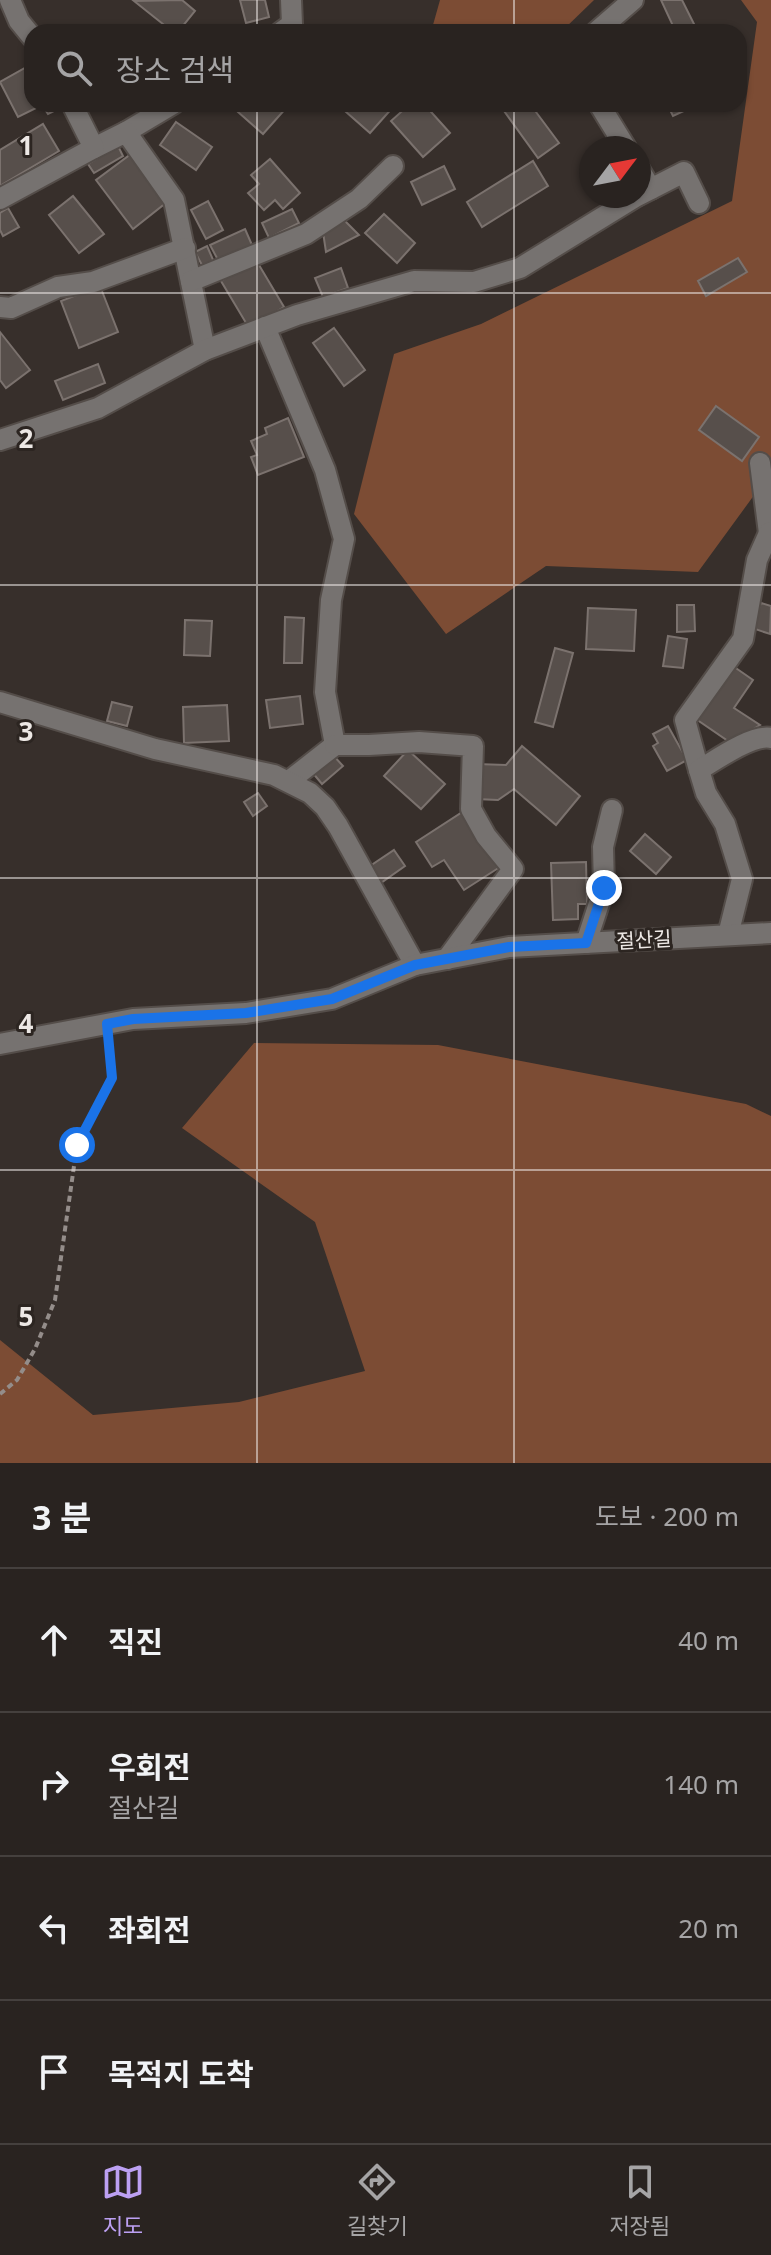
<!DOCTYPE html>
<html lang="ko">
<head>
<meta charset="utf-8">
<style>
	:root { --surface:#292320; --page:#312b29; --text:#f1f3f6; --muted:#a5a4a5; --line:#45403e; --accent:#bca0f2 }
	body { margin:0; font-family:"Noto Sans","Noto Sans KR",sans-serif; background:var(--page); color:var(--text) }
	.compass { position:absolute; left:579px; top:136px; width:72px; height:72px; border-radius:50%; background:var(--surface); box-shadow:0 2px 6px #0004; rotate:58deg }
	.stop { position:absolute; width:24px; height:24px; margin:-18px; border:6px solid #1a73e8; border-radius:50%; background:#fff }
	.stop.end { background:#1a73e8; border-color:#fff; box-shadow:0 2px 8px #0008 }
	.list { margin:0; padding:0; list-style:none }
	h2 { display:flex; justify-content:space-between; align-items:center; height:104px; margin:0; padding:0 32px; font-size:34px }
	h2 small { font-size:26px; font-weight:400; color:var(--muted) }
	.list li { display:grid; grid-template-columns:52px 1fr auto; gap:24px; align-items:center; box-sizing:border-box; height:144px; padding:0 32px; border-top:2px solid var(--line) }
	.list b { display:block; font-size:30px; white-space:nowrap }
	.list p { margin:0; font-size:26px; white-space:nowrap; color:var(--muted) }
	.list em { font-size:26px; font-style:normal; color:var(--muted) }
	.icon { flex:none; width:44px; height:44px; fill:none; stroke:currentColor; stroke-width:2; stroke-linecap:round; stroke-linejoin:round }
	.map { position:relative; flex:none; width:771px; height:1463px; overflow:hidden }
	.search { position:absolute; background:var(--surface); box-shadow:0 2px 6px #0004; left:24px; right:24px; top:24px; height:88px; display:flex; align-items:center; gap:20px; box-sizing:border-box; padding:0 28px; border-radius:24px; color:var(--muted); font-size:30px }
	.sheet { height:680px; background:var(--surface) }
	nav { display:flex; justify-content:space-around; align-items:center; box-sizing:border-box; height:112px; border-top:2px solid var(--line); background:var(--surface); font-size:22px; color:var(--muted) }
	nav a { display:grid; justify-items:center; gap:4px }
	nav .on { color:var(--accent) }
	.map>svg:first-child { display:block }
	.green { fill:#7c4c34 }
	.building { fill:#574f4b; stroke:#7b726e; stroke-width:2 }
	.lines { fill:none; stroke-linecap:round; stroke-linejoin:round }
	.minor-casing { stroke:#544d49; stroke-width:24 }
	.path { stroke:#948d8a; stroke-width:4; stroke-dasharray:6 4; stroke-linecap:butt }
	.minor { stroke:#767270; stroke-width:20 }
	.route { stroke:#1a73e8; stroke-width:10 }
	.grid { fill:none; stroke:#ede8e5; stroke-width:2; stroke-opacity:0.55 }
	.labels { text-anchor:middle; stroke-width:6; stroke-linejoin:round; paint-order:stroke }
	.street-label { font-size:20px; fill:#ede8e5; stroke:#2c2521 }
	.grid-label { font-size:26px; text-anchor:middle; font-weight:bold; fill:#ede8e5; stroke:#2c2521; stroke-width:6; stroke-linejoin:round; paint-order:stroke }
</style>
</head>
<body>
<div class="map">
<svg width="771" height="1463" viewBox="0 0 771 1463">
	<rect width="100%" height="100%" fill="#372f2b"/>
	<g class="green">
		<path d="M440,0H594L561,32H431Z"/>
		<path d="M741,0H771V472L698,572L546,566L446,634L354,514L394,354L481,324L732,201L757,22Z"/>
		<path d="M254,1043L438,1045L746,1104L771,1116V1463H0V1340L93,1415L239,1402L365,1371L315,1222L182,1128Z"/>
	</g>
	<g class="building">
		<path d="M182,0L195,11L178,32H173L134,1Z"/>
		<path d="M240,0H265L269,17L246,23Z"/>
		<path d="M661,0H682L698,32H667L674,28Z"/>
		<path d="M32,64V104H58L60,108L48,114L42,105L18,117L0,82Z"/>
		<path d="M229,104H284L287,107L263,134Z"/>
		<path d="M337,104H392L394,106L370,133Z"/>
		<path d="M410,104H424L450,133L423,157L391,121Z"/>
		<path d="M499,104H530L559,143L538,158Z"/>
		<path d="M667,104H699L673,116Z"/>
		<path d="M176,122L212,147L196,170L160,145Z"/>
		<path d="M43,124L59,151L0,186V150Z"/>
		<path d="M118,146L123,156L94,173L88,164Z"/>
		<path d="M131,154L167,202L133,229L96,180Z"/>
		<path d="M270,159L300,193L283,209L275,200L264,210L248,193L259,184L251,175Z"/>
		<path d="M533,161L548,186L482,227L467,202Z"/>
		<path d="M444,166L455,189L422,205L411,182Z"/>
		<path d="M73,196L104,234L79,253L49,215Z"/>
		<path d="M208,201L223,230L206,239L191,210Z"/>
		<path d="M8,208L19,227L3,236L0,230V213Z"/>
		<path d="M292,209L299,223L269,238L262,223Z"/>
		<path d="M384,214L415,243L397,263L365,233Z"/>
		<path d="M344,220L359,235L326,252L323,232Z"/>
		<path d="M245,229L252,245L218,260L210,245Z"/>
		<path d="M207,246L214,262L203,267L195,252Z"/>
		<path d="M738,258L747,272L706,296L698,281Z"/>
		<path d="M256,260L284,307L249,328L221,281Z"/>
		<path d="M341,268L348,288L323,297L315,278Z"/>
		<path d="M100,286L118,332L79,348L61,301Z"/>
		<path d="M334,328L365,370L344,386L313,343Z"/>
		<path d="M0,332L30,370L6,388L0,380Z"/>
		<path d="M98,364L105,383L63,400L55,381Z"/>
		<path d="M716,406L759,437L742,461L699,430Z"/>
		<path d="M288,418L304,457L258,475L251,457L257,455L251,441L267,434L265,428Z"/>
		<path d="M761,603L771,606L770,634L752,628Z"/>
		<path d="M677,605H694L695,631L677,632Z"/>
		<path d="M588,608L636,610L634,651L586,649Z"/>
		<path d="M285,617L304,618L302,663H284Z"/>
		<path d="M185,620L212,621L210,656L184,655Z"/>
		<path d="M668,636L687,639L683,668L663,666Z"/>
		<path d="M555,648L573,653L553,727L535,722Z"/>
		<path d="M730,664L753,680L734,708L760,725L731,743L693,717Z"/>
		<path d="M300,696L303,724L270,728L266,700Z"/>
		<path d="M112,702L132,707L127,726L107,721Z"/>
		<path d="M227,705L229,741L184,743L183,707Z"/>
		<path d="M668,726L687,760L667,771L653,746L658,743L653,734Z"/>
		<path d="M522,746L580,796L556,825L514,789L498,800L476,799L477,764L506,765Z"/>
		<path d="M408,750L445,784L421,809L384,776Z"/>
		<path d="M332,754L343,766L322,784L312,772Z"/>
		<path d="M258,793L267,806L253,816L244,802Z"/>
		<path d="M464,811L500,867L464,890L444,860L432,867L416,842Z"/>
		<path d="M645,834L671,857L656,874L630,851Z"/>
		<path d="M394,850L405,866L378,885L367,868Z"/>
		<path d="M586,862L587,904H578V919L553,920L551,863Z"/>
	</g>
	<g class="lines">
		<defs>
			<g id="minor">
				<path d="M10,0L19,21L32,37"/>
				<path d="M281,32L292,24L291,0"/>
				<path d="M596,32L633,0"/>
				<path d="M599,104L626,148"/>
				<path d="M126,132L173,104"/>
				<path d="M94,148L126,132L174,200L205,350"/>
				<path d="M639,169L651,189"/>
				<path d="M639,195L684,172L699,203"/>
				<path d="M0,199L94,148L72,104"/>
				<path d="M191,281L306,234L359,199L393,166"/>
				<path d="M0,307L11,308L58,287L93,282L185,248"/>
				<path d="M265,327L325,470L344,539L331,600L325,692L335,745L289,781"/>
				<path d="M0,440L98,408L205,350L297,315L414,281L474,282L520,268L637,196"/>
				<path d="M760,463L769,533"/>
				<path d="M0,702L155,749L274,775L310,793L325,807L338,826L415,965"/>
				<path d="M335,745H369L419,742L473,746L471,809L486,836L513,869L447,959"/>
				<path d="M699,770L685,720L743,639L757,560L769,533L771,532"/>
				<path d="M728,935L742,879L725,824L706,793L699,770C716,760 752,734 771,738"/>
				<path d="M586,943L604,888L603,847L612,810"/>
				<path d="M0,1044L133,1019L246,1013L332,999L415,965L509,947L771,933"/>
			</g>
		</defs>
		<use href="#minor" class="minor-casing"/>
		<path class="path" d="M0,1394L17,1380L35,1349L55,1300L77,1145L112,1078L109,1047"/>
		<use href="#minor" class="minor"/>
	</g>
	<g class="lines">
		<path class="route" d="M77,1145L112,1078L107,1024L133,1019L246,1013L332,999L415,965L509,947L586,943L604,888"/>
	</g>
	<path class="grid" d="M257,0V32M514,0V32M257,104V1463M514,104V1463M0,293H771M0,585H771M0,878H771M0,1170H771"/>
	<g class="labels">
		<g class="street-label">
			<text transform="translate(644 940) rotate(-3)" y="7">절산길</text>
		</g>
	</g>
	<g class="grid-label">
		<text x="26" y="155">1</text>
		<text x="26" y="448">2</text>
		<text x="26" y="741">3</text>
		<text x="26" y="1033">4</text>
		<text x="26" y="1326">5</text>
	</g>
</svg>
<svg class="compass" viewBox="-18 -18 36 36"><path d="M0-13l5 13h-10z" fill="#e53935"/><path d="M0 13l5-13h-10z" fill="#a5a4a5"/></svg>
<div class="stop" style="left:77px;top:1145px"></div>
<div class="stop end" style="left:604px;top:888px"></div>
<div class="search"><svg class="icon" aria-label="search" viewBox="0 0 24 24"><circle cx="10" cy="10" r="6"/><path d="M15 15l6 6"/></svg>장소 검색</div>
</div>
<section class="sheet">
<h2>3 분<small>도보 · 200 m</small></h2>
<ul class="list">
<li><svg class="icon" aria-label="ahead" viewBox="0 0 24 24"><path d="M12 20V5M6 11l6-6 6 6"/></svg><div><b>직진</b></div><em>40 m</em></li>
<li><svg class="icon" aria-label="right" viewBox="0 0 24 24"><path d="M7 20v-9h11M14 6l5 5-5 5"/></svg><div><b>우회전</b><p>절산길</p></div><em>140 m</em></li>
<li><svg class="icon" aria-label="left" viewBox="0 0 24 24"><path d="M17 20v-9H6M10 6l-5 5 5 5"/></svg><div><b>좌회전</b></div><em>20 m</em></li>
<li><svg class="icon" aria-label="arrive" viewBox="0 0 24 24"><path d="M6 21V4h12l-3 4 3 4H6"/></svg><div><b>목적지 도착</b></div></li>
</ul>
</section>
<nav>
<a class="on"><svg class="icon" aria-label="map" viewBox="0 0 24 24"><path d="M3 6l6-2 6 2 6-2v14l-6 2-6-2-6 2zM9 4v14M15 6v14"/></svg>지도</a>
<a><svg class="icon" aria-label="directions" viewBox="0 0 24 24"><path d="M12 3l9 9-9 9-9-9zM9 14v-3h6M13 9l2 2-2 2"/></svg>길찾기</a>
<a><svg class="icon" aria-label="saved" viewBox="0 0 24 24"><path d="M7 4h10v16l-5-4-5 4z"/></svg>저장됨</a>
</nav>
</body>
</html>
